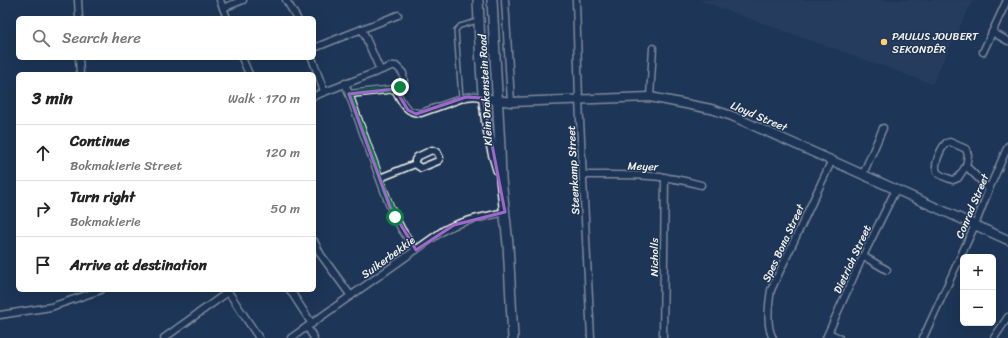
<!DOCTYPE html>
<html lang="en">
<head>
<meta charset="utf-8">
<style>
	:root { --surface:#fff; --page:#f2f2f2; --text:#222; --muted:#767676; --line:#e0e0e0 }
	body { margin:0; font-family:Sriracha,sans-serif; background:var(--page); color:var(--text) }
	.controls { position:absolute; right:12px; bottom:12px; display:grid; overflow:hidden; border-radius:6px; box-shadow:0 4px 16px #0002 }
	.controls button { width:36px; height:36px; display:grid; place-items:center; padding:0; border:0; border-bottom:1px solid var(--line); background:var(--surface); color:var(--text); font:20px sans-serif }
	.stop { position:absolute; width:12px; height:12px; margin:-9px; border:3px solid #0b8043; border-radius:50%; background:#fff }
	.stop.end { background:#0b8043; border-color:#fff; box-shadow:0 1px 4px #0008 }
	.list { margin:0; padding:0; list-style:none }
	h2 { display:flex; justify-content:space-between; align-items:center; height:52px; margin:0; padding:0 16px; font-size:17px }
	h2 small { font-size:13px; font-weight:400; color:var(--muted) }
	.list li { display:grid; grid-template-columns:26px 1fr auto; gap:12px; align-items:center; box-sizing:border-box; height:56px; padding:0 16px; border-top:1px solid var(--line) }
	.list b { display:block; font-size:15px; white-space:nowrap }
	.list p { margin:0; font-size:13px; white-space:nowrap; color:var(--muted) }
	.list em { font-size:13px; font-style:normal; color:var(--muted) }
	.icon { flex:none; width:22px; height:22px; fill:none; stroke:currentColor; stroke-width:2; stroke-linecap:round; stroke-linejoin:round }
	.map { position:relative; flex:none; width:1008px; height:338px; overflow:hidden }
	.search { position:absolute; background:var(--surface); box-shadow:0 4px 16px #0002; left:16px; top:16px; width:300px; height:44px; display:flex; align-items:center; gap:10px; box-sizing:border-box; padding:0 14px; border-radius:6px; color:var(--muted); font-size:15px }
	.panel { position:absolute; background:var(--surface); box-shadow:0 4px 16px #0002; left:16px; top:72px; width:300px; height:220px; border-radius:6px }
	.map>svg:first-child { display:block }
	.built { fill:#304468 }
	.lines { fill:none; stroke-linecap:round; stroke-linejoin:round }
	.service-casing { stroke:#f4f1e8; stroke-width:6 }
	.minor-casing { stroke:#f4f1e8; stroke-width:9 }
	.tertiary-casing { stroke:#f4f1e8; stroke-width:11 }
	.secondary-casing { stroke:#f4f1e8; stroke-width:12 }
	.service { stroke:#1d3557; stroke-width:3 }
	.minor { stroke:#1d3557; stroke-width:6 }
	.tertiary { stroke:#1d3557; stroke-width:8 }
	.secondary { stroke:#1d3557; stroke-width:9 }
	.route { stroke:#0b8043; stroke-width:5 }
	.marked { fill:none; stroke:#9f67cb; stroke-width:3; stroke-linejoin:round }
	.poi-dot { fill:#ffd166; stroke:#1d3557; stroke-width:1.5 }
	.labels { text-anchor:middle; stroke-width:3; stroke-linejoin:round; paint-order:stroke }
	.poi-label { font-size:11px; fill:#f4f1e8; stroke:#1d3557; text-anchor:start }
	.street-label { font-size:11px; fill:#f4f1e8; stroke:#1d3557 }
</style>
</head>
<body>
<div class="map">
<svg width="1008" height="338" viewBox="0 0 1008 338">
	<rect width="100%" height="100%" fill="#1d3557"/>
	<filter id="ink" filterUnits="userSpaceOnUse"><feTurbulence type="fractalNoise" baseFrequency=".025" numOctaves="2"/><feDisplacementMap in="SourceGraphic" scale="8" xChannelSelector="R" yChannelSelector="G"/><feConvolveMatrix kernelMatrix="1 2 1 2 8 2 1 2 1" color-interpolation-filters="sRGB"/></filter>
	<g filter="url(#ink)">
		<path class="built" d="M698,0H973L932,84Z"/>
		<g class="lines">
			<defs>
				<path id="service" d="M461,98L456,30L460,26L477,21"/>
				<g id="minor">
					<path d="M78,0L79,18"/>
					<path d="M220,0L227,18"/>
					<path d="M286,0L297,18"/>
					<path d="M505,0L511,102"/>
					<path d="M576,0L579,100L591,338"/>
					<path d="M223,8L243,0"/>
					<path d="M362,29L398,15"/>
					<path d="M992,32L1008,41"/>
					<path d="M314,48L362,29L380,70"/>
					<path d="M983,52L1007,0"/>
					<path d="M79,58L80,74"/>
					<path d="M242,58L249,74"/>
					<path d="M312,58L324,91"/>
					<path d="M345,83L390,207L402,230L416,250"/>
					<path d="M395,89C401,101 406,114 421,113L466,97L475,96L483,98"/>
					<path d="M314,96L392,66H396L403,73L404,82L400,87L395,89L349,94"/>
					<path d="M650,97L653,48"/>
					<path d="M966,166L958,178L953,180C939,175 932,174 938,157C940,152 942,147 946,143L950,142L966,149L968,155L966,166L989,189"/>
					<path d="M863,174L883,128"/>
					<path d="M583,175C625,175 660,173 701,185"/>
					<path d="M380,178L415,164V160L417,157L432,150L437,152L440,158L438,161L421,168L415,164"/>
					<path d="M314,241L321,255L351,296"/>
					<path d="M863,256L887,270"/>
					<path d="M227,290L259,338"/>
					<path d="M290,290L312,324"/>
					<path d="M0,315L51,307L101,290"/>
					<path d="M307,327L314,338"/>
					<path d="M829,333L839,338"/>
					<path d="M164,338L228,292"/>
					<path d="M291,338L444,230C463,220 484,217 505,212"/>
					<path d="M663,338L665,177"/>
					<path d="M773,338C766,327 769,302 771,290L832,160"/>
					<path d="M826,338L863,256L896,189"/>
					<path d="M923,338L975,225L989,189L1008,146"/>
					<path d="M994,338L1008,317"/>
				</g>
				<path id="tertiary" d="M483,98L511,102L650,97L711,109L732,116L806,149L1008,240"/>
				<g id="secondary">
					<path d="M478,0C481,57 480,115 498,170"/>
					<path d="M492,0L500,148L501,179L508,244L513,338"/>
				</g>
			</defs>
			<use href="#service" class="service-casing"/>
			<use href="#minor" class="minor-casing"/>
			<use href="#tertiary" class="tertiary-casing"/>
			<use href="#secondary" class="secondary-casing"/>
			<use href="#service" class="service"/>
			<use href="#minor" class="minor"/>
			<use href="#tertiary" class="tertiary"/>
			<use href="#secondary" class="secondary"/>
		</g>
	</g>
	<g class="lines" filter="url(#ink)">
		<path class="route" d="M395,217L349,94L395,89L400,87"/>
	</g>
	<path d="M0 0H1008V338H0ZM395,89L408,110L416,114L466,97L483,98L505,212L454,225L416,250L390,207L349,94Z" fill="#1d3557" fill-opacity=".55" fill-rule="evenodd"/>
	<path class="marked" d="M395,89L408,110L416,114L466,97L483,98L505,212L454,225L416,250L390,207L349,94Z"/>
	<circle class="poi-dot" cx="884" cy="42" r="4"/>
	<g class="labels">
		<g class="poi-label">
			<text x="892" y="40">PAULUS JOUBERT<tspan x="892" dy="13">SEKONDÊR</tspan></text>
		</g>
		<g class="street-label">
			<text transform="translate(485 90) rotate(-93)" y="4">Klein Drakenstein Road</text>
			<text transform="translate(759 116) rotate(23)" y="4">Lloyd Street</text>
			<text transform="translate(643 166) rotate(2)" y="4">Meyer</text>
			<text transform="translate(573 170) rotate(-93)" y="4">Steenkamp Street</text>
			<text transform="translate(972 206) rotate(-67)" y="4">Conrad Street</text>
			<text transform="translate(783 243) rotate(-65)" y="4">Spes Bona Street</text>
			<text transform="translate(388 257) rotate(-36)" y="4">Suikerbekkie</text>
			<text transform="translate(654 257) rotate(-90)" y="4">Nicholls</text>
			<text transform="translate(852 259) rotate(-65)" y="4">Dietrich Street</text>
		</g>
	</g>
</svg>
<div class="controls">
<button>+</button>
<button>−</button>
</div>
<div class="stop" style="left:395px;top:217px"></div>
<div class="stop end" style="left:400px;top:87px"></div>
<div class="search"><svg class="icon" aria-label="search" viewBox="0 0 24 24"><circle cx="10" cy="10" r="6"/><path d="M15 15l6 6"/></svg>Search here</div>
<section class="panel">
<h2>3 min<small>Walk · 170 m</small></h2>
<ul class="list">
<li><svg class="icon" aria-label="ahead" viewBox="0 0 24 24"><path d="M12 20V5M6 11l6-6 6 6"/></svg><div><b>Continue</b><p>Bokmakierie Street</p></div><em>120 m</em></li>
<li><svg class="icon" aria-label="right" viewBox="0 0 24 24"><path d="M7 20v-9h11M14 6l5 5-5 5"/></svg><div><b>Turn right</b><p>Bokmakierie</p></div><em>50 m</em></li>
<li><svg class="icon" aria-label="arrive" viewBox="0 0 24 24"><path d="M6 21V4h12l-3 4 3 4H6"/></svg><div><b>Arrive at destination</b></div></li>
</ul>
</section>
</div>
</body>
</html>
